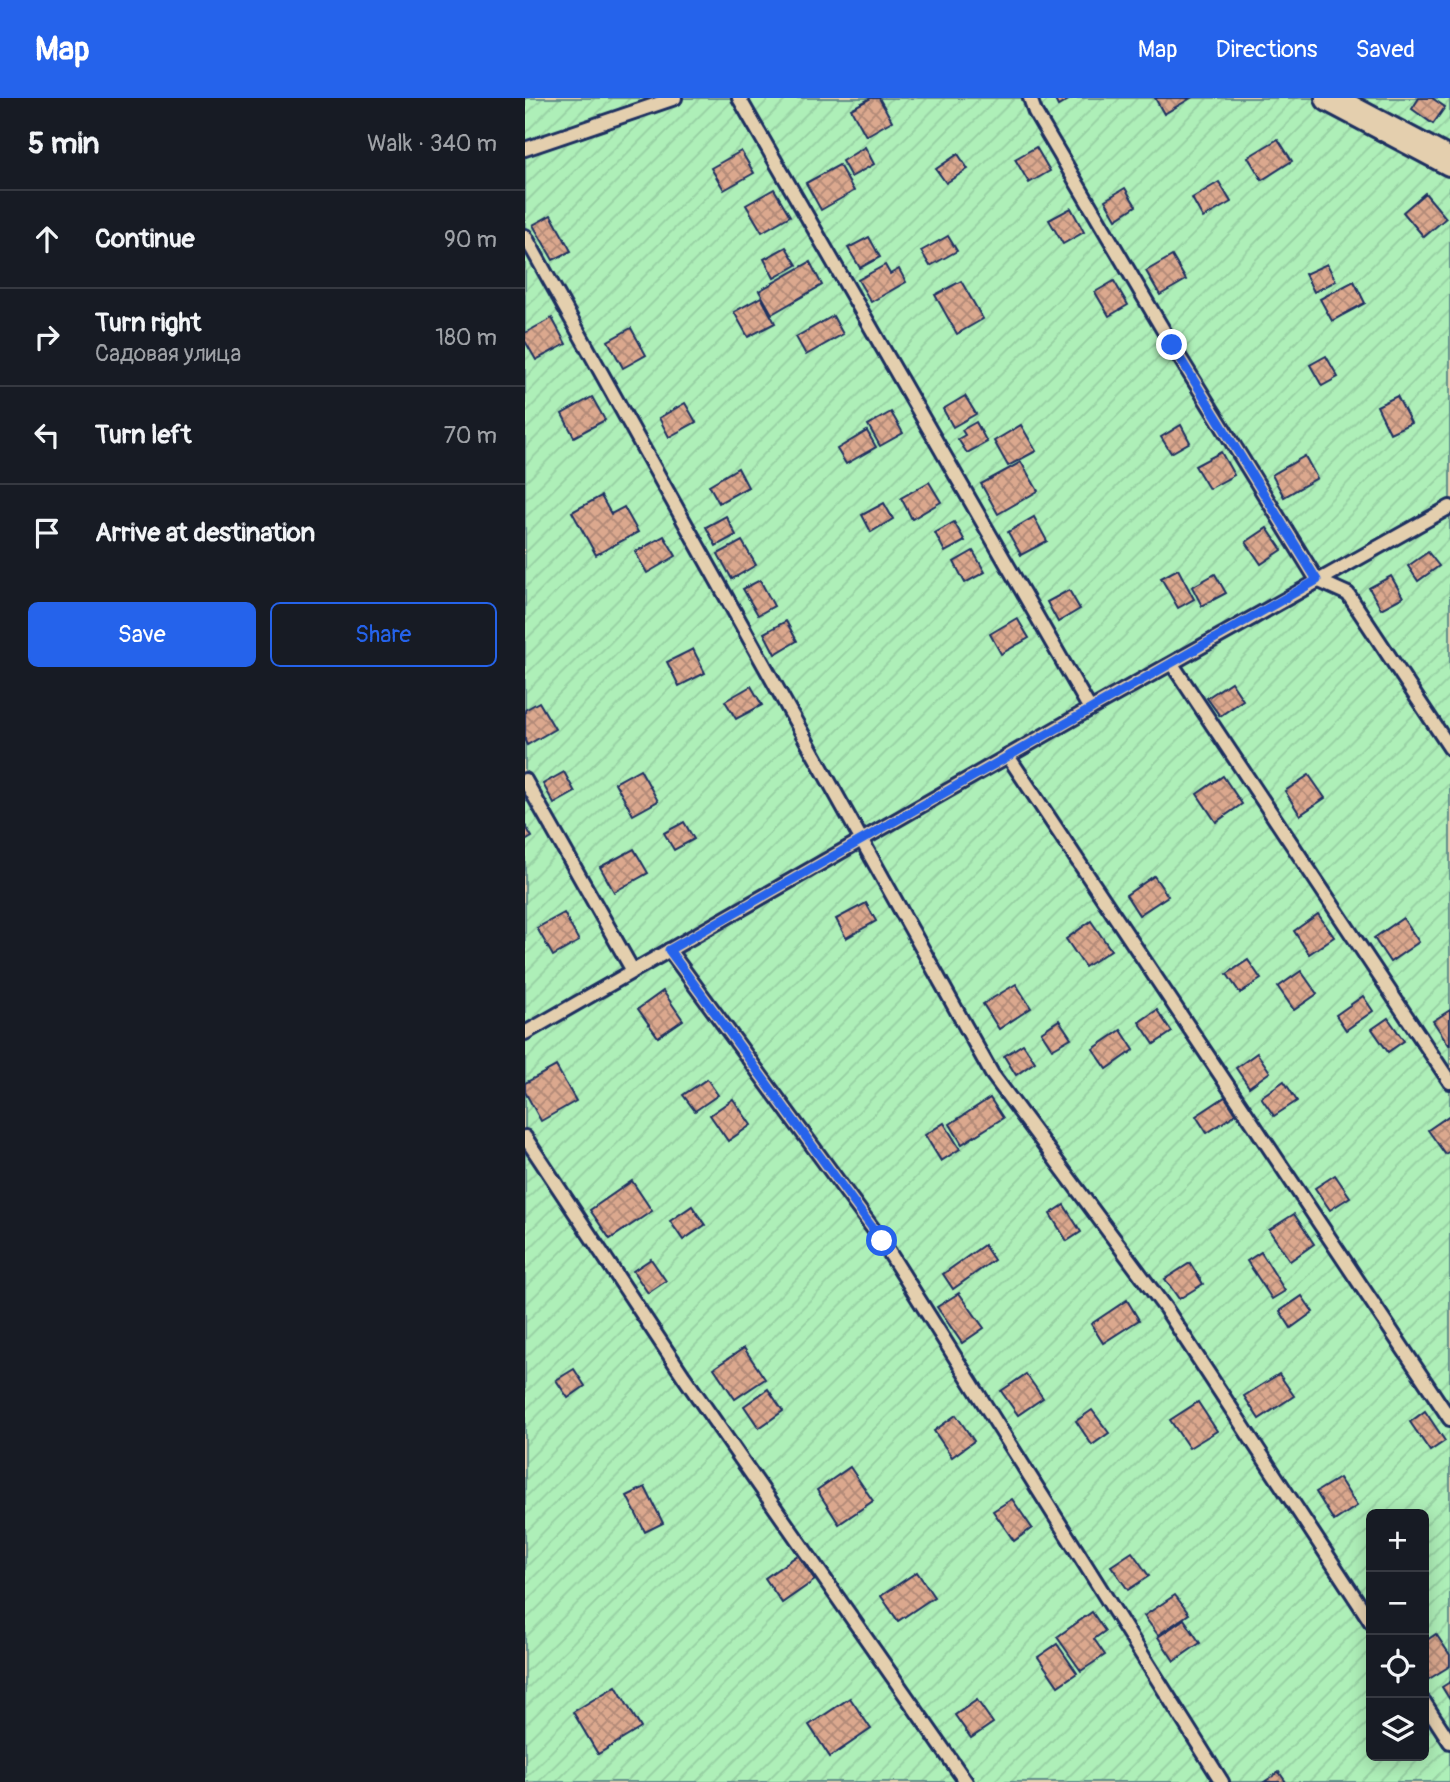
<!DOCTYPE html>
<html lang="en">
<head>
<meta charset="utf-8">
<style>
	:root { --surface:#171b24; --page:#242831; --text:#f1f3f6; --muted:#9ea1a6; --line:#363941; --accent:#2563eb }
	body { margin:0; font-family:Pangolin,sans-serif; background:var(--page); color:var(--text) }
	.controls { position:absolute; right:21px; bottom:21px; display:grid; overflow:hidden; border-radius:10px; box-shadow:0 4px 18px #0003 }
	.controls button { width:63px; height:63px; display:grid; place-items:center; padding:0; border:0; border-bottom:2px solid var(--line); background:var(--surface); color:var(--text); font:35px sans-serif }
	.stop { position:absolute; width:21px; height:21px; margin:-16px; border:5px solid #2563eb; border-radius:50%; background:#fff }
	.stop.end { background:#2563eb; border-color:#fff; box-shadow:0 2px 7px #0008 }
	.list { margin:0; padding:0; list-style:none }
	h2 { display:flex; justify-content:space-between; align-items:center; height:91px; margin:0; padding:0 28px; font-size:30px }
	h2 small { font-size:23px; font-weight:400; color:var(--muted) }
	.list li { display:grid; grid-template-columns:46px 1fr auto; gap:21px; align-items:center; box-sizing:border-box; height:98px; padding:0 28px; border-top:2px solid var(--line) }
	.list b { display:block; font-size:26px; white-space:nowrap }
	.list p { margin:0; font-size:23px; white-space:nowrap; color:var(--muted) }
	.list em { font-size:23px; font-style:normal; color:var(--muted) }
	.actions { display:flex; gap:14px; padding:21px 28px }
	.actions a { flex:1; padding:16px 0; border:2px solid var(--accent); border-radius:10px; text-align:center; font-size:24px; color:var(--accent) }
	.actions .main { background:var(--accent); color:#fff }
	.icon { flex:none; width:38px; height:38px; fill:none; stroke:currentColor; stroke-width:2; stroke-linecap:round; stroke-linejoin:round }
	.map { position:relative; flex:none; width:925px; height:1684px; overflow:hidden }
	header { display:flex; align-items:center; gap:42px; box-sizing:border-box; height:98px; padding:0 35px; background:var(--accent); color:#fff }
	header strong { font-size:33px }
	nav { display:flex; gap:38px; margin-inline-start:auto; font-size:24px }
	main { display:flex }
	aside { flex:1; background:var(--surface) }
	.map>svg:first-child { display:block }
	.garden { fill:url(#garden-furrows); stroke:#648f8b; stroke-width:2; fill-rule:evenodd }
	.building { fill:url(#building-cross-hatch); stroke:#1b2f5e; stroke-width:2 }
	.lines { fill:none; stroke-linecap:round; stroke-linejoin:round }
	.service-casing { stroke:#1b2f5e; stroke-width:18 }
	.minor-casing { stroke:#1b2f5e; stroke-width:32 }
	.service { stroke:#e4cfae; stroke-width:12 }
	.minor { stroke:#e4cfae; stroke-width:26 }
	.route { stroke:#2563eb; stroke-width:9 }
</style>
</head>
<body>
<header>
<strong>Map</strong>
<nav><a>Map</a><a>Directions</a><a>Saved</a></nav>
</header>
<main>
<aside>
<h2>5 min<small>Walk · 340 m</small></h2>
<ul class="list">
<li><svg class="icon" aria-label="ahead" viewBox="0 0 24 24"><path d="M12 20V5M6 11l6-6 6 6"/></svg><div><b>Continue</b></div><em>90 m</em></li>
<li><svg class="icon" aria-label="right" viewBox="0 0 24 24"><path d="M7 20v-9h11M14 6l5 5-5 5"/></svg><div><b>Turn right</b><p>Садовая улица</p></div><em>180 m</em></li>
<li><svg class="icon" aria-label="left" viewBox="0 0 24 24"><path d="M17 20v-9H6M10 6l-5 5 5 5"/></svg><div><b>Turn left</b></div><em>70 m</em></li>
<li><svg class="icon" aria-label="arrive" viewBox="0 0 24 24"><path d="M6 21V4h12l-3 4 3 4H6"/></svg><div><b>Arrive at destination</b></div></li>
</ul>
<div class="actions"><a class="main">Save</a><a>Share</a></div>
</aside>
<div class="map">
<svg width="925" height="1684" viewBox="0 0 925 1684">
	<defs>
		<pattern id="garden-furrows" width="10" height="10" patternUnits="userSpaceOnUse" patternTransform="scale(1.75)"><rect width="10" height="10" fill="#aeefb8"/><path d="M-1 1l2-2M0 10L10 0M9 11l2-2" fill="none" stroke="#95cda1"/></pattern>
		<pattern id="building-cross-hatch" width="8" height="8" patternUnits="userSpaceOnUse" patternTransform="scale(1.75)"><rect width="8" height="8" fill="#dba88e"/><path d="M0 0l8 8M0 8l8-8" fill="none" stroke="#b18977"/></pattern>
	</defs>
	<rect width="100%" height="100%" fill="#e4cfae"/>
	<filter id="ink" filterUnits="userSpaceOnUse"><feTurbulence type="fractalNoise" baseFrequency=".0143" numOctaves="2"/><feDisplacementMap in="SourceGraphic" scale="14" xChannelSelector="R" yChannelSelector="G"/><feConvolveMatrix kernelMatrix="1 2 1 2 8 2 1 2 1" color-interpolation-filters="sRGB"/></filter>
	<g filter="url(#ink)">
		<path class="garden" d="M0,0H925V1684H0ZM846,1416H899V1658H846Z"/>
		<g class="building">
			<path d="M346,0H354L367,23L341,38L326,11Z"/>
			<path d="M529,0H547L533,8Z"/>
			<path d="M630,0H666L639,16Z"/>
			<path d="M894,0H907L920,9L908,26L887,11Z"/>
			<path d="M753,41L767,63L737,82L723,59Z"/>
			<path d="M340,49L349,66L326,79L317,63Z"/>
			<path d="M511,49L525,73L504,85L490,61Z"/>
			<path d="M216,53L229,75L199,92L186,70Z"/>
			<path d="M433,56L443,71L421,85L411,71Z"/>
			<path d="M314,67L329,93L296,112L281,85Z"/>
			<path d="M694,84L706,104L678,120L667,100Z"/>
			<path d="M600,90L611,108L591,121L580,102Z"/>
			<path d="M249,91L265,118L237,134L221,107Z"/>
			<path d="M900,95L921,120L899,139L878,114Z"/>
			<path d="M546,110L559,134L538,146L524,122Z"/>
			<path d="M26,117L46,153L28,162L8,127Z"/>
			<path d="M423,138L432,153L405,168L396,153Z"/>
			<path d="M344,139L355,159L335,170L323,150Z"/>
			<path d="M261,149L272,167L249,180L239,161Z"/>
			<path d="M647,158L661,182L635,197L621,173Z"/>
			<path d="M285,164L297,187L247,216L234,193Z"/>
			<path d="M802,166L811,183L789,194L780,176Z"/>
			<path d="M360,167L365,176L374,171L381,184L346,204L333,182Z"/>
			<path d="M436,183L458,221L432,236L410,197Z"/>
			<path d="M589,183L603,207L584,218L570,194Z"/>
			<path d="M829,183L840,205L807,223L795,201Z"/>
			<path d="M236,199L250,225L223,239L209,214Z"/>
			<path d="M308,218L318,236L281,257L271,239Z"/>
			<path d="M27,220L41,246L11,262L0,243V235Z"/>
			<path d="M106,230L121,257L98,270L83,243Z"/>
			<path d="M801,258L813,279L797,288L785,267Z"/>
			<path d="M440,298L451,316L428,329L418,311Z"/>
			<path d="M872,298L886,325L865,335L852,308Z"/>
			<path d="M67,299L80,322L49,339L37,316Z"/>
			<path d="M160,305L171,324L144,339L134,320Z"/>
			<path d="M366,314L378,335L355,348L343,327Z"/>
			<path d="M451,324L462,344L442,355L433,341L440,337L437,332Z"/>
			<path d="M496,327L511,353L483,368L469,343Z"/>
			<path d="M656,327L665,344L646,355L636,339Z"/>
			<path d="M342,333L351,349L321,366L312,351Z"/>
			<path d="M696,354L709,377L684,391L670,368Z"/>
			<path d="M780,358L792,380L759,399L747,377Z"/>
			<path d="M496,364L513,393L473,416L456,386Z"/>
			<path d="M213,370L223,389L194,405L184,387Z"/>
			<path d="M404,384L416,404L387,421L376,400Z"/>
			<path d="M76,398L86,416L99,409L113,434L71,457L47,414Z"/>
			<path d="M359,405L368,421L346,434L337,417Z"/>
			<path d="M201,418L211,437L191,448L181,429Z"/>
			<path d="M509,419L522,443L496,457L483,434Z"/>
			<path d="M429,424L440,443L420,454L410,435Z"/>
			<path d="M742,430L757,452L736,466L721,444Z"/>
			<path d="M139,438L151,458L122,475L110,454Z"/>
			<path d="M217,443L231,467L207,481L193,456Z"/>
			<path d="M448,453L460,474L440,485L429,464Z"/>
			<path d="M903,454L914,468L893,483L883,468Z"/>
			<path d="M653,471L669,501L653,510L636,480Z"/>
			<path d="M690,476L701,495L677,508L667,489Z"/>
			<path d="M866,478L878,499L856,511L844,490Z"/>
			<path d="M235,482L249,508L233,517L218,491Z"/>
			<path d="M544,492L555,511L533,524L522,504Z"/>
			<path d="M492,520L504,540L476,556L465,536Z"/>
			<path d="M261,523L272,543L250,556L239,535Z"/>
			<path d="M168,551L180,575L154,588L142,564Z"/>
			<path d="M706,584L718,602L695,618L682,600Z"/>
			<path d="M226,588L237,607L211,621L200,603Z"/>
			<path d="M14,604L30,631L2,647L0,643V612Z"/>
			<path d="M115,671L133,703L108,717L90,685Z"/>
			<path d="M39,674L50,694L29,706L18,686Z"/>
			<path d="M784,677L800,700L775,717L760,693Z"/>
			<path d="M698,678L717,706L691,724L672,696Z"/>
			<path d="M159,724L169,741L149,752L139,735Z"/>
			<path d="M0,727L7,739L0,743Z"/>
			<path d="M109,751L123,775L89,794L75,769Z"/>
			<path d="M629,778L643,798L614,817L601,797Z"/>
			<path d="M341,805L351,823L321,840L311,821Z"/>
			<path d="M39,815L54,843L28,858L12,830Z"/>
			<path d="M793,816L809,839L784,856L769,833Z"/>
			<path d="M878,820L894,844L865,864L849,840Z"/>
			<path d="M566,823L586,852L560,869L541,841Z"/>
			<path d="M723,862L736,881L715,895L702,876Z"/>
			<path d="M776,873L792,896L769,912L753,889Z"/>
			<path d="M491,886L506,910L474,931L458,906Z"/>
			<path d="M138,893L158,922L133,939L113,911Z"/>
			<path d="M838,898L848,913L821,932L811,917Z"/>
			<path d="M632,912L647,934L629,946L614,924Z"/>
			<path d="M925,912V947H924L908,923Z"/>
			<path d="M863,920L879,943L863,954L847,931Z"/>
			<path d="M534,922L546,940L527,951L516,934Z"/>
			<path d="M596,932L609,952L582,971L568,951Z"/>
			<path d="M498,946L510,964L491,977L479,958Z"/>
			<path d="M732,955L745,974L724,989L711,970Z"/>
			<path d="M31,968L51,1003L16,1023L0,994V985Z"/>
			<path d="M182,981L193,997L170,1013L158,997Z"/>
			<path d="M759,983L772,1003L749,1018L736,999Z"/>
			<path d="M700,999L711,1016L682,1035L671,1018Z"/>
			<path d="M465,1000L478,1020L437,1046L425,1026Z"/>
			<path d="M208,1001L226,1027L203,1043L185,1017Z"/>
			<path d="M925,1017V1053L920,1056L903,1032Z"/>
			<path d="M419,1025L435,1051L416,1063L400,1037Z"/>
			<path d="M810,1077L825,1099L805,1112L790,1090Z"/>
			<path d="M107,1083L127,1113L85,1141L65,1112Z"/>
			<path d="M539,1107L556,1134L542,1143L525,1116Z"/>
			<path d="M167,1108L180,1127L158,1142L145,1123Z"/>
			<path d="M769,1116L789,1146L765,1163L744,1132Z"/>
			<path d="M459,1147L469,1162L428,1191L418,1176Z"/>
			<path d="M736,1154L760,1193L747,1201L722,1163Z"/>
			<path d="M126,1161L141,1183L123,1195L108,1173Z"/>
			<path d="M665,1165L678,1186L654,1201L640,1181Z"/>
			<path d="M434,1195L459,1230L437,1245L412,1209Z"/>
			<path d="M777,1198L788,1214L766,1230L755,1213Z"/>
			<path d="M602,1202L614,1222L578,1245L566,1226Z"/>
			<path d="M219,1250L240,1281L210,1301L189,1270Z"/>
			<path d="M49,1271L60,1288L43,1300L31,1282Z"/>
			<path d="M501,1276L518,1300L493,1317L476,1293Z"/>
			<path d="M754,1276L769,1298L734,1321L719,1298Z"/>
			<path d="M243,1291L258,1313L234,1330L219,1308Z"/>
			<path d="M673,1304L692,1333L664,1350L645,1322Z"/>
			<path d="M567,1312L584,1335L567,1347L551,1323Z"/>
			<path d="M900,1313L920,1343L905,1353L885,1324Z"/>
			<path d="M431,1317L449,1343L427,1359L409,1333Z"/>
			<path d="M325,1369L348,1403L314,1426L292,1392Z"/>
			<path d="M814,1380L832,1408L809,1423L791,1394Z"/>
			<path d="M120,1389L138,1425L120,1434L102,1398Z"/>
			<path d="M487,1401L507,1430L489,1443L468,1413Z"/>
			<path d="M607,1454L624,1478L603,1492L586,1468Z"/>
			<path d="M273,1457L290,1482L257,1505L240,1480Z"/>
			<path d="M392,1474L409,1499L373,1523L356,1498Z"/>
			<path d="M650,1497L664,1516L633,1537L619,1518Z"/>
			<path d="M567,1514L580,1533L569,1541L580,1557L556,1573L532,1539Z"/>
			<path d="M659,1521L675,1545L649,1563L633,1539Z"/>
			<path d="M911,1536L925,1557V1568L904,1581L899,1574V1544Z"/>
			<path d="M532,1546L552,1575L533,1588L513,1559Z"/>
			<path d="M925,1584V1602L917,1589Z"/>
			<path d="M91,1588L116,1630L73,1656L48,1614Z"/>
			<path d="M325,1600L346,1631L305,1659L284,1627Z"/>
			<path d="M452,1602L468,1625L446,1640L430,1617Z"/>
			<path d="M754,1674L761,1684H739Z"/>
		</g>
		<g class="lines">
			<defs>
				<g id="service">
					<path d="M214,0L565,611"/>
					<path d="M505,0L510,14L647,247L792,482L823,496L925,650"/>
					<path d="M0,51L150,0"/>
					<path d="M0,138L467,976L641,1211L846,1524"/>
					<path d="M647,566L925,984"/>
					<path d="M483,658L925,1321"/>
					<path d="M0,682L108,873"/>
					<path d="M144,852L357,1143L697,1684"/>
					<path d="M0,935L565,611L925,409"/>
					<path d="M0,1039L159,1279L441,1684"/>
					<path d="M899,1604L925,1644"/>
				</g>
				<path id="minor" d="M804,0L925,64"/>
			</defs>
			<use href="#service" class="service-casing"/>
			<use href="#minor" class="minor-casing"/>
			<use href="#service" class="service"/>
			<use href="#minor" class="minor"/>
		</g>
	</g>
	<g class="lines" filter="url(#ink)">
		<path class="route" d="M357,1143L144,852L792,482L647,247"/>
	</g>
</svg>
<div class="controls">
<button>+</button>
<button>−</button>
<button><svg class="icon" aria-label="locate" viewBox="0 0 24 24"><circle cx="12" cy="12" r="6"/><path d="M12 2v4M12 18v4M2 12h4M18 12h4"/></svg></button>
<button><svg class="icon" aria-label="layers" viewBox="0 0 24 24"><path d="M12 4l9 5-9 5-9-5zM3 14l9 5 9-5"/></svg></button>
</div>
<div class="stop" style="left:357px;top:1143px"></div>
<div class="stop end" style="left:647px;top:247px"></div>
</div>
</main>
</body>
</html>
